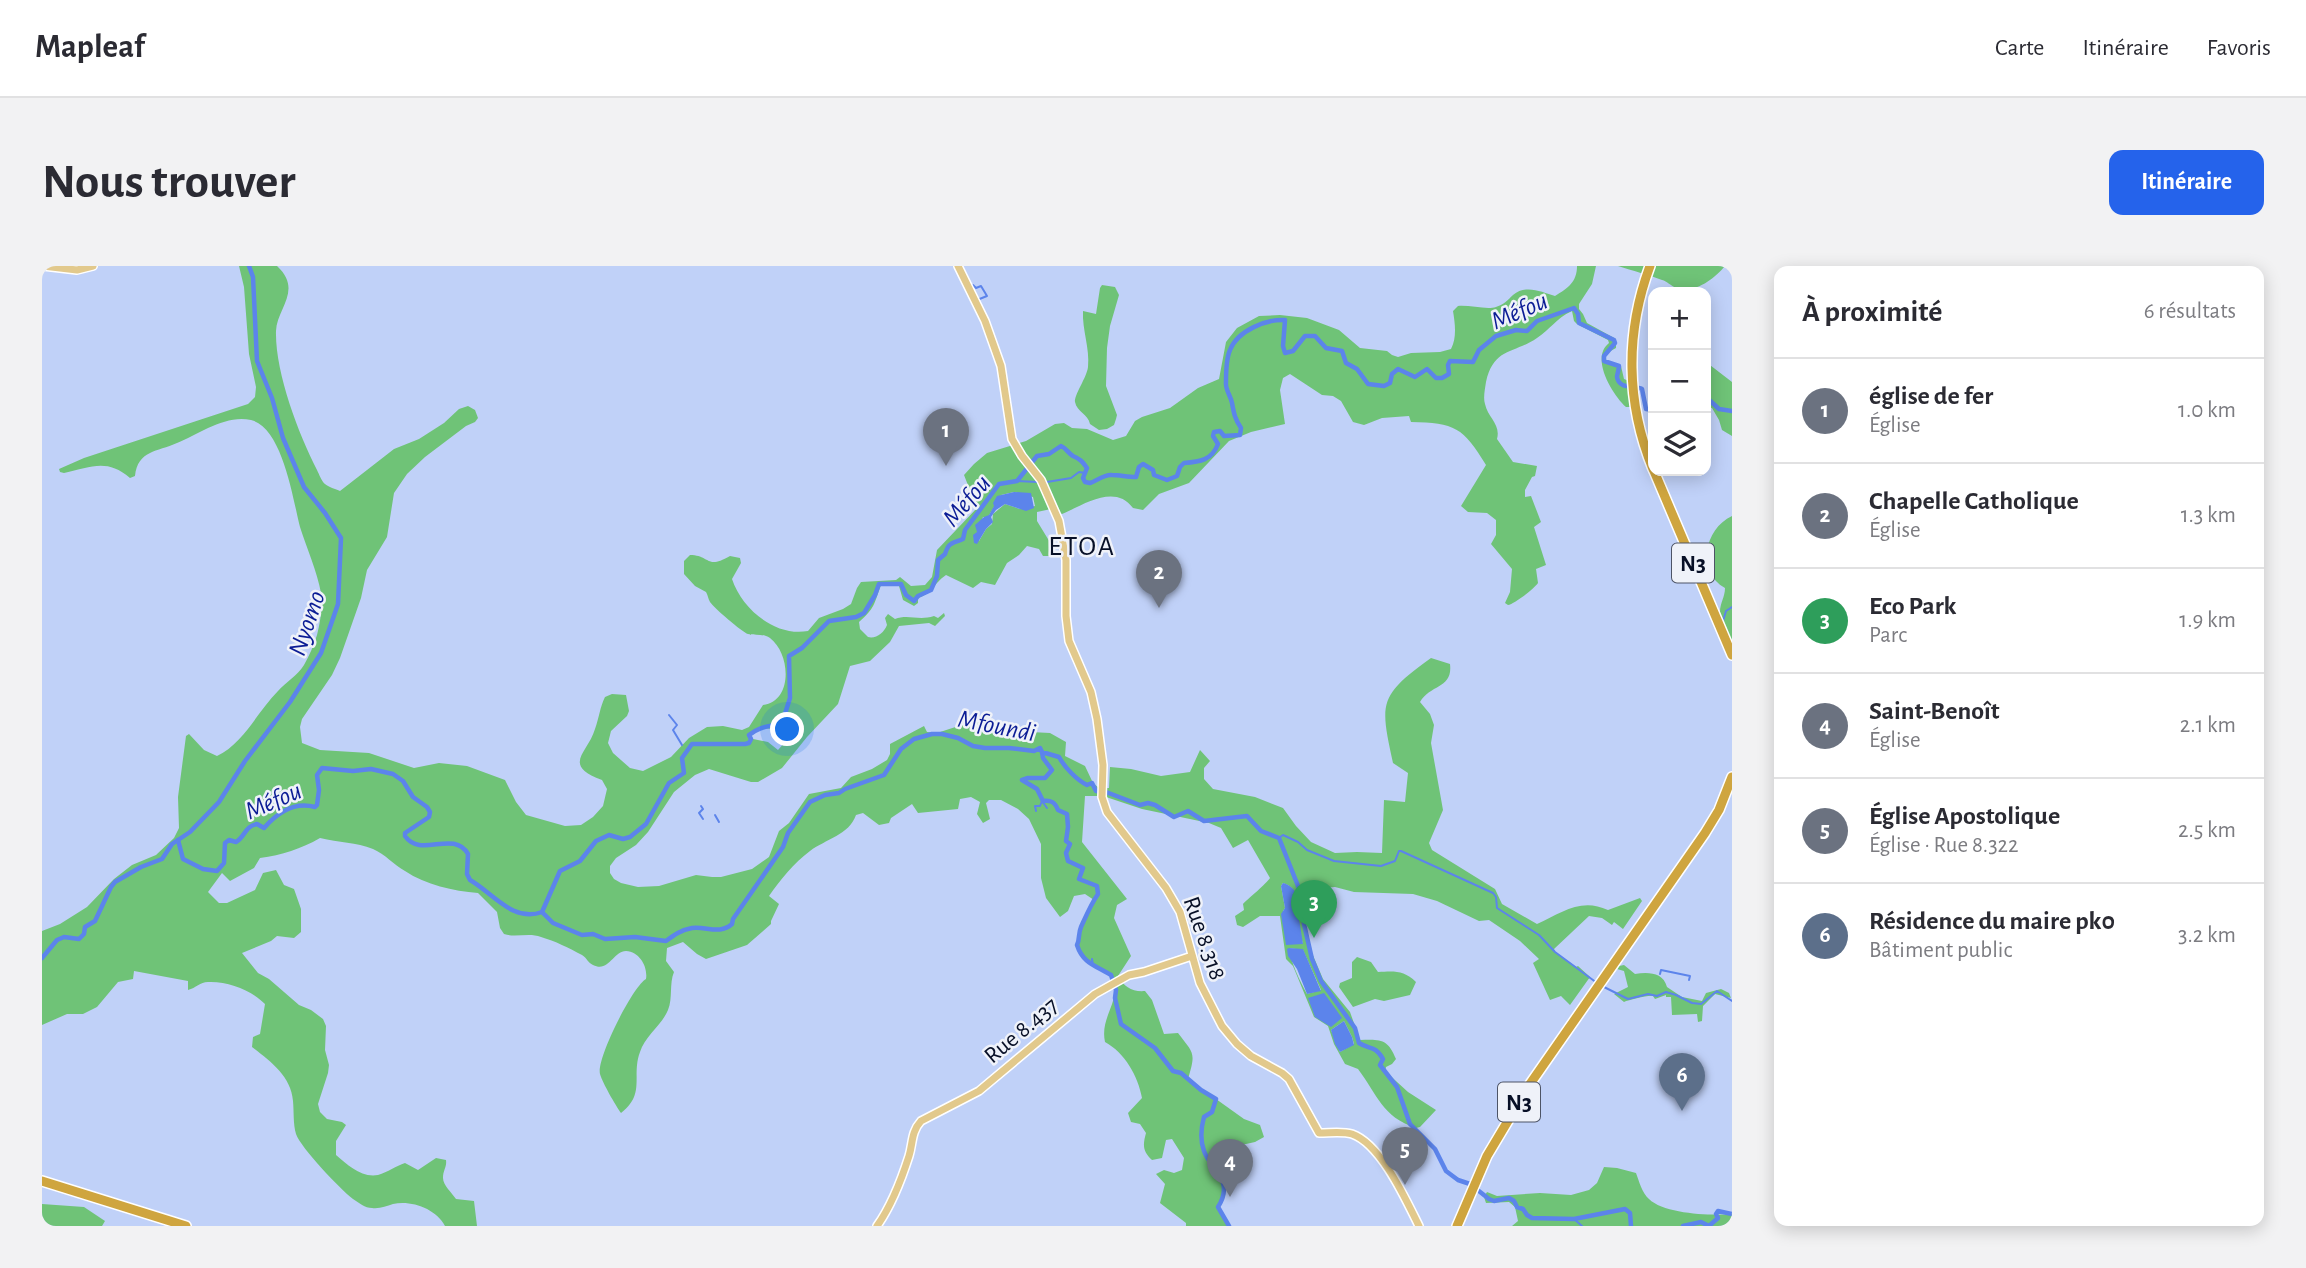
<!DOCTYPE html>
<html lang="fr">
<head>
<meta charset="utf-8">
<style>
	:root { --surface:#fff; --page:#f2f2f3; --text:#2b2b33; --muted:#7c7c81; --line:#e1e1e2; --accent:#2563eb }
	body { margin:0; font-family:"Alegreya Sans",sans-serif; background:var(--page); color:var(--text) }
	.controls { position:absolute; right:21px; top:21px; display:grid; overflow:hidden; border-radius:14px; box-shadow:0 4px 18px #0003 }
	.controls button { width:63px; height:63px; display:grid; place-items:center; padding:0; border:0; border-bottom:2px solid var(--line); background:var(--surface); color:var(--text); font:35px sans-serif }
	.you { position:absolute; left:746px; top:464px; width:24px; height:24px; margin:-18px; border:5px solid #fff; border-radius:50%; background:#1a73e8; box-shadow:0 0 0 10px #1a73e833 }
	.badge { display:grid; place-items:center; width:46px; height:46px; border-radius:50%; background:var(--accent); color:#fff; font-size:23px; font-weight:700 }
	.pin { position:absolute; translate:-50% -58px; filter:drop-shadow(0 2px 4px #0008) }
	.pin::after { content:''; position:absolute; top:37px; width:24px; height:21px; background:inherit; clip-path:polygon(0 0,100% 0,50% 100%) }
	.list { margin:0; padding:0; list-style:none }
	h2 { display:flex; justify-content:space-between; align-items:center; height:91px; margin:0; padding:0 28px; font-size:30px }
	h2 small { font-size:23px; font-weight:400; color:var(--muted) }
	.list li { display:grid; grid-template-columns:46px 1fr auto; gap:21px; align-items:center; box-sizing:border-box; height:105px; padding:0 28px; border-top:2px solid var(--line) }
	.list b { display:block; font-size:26px; white-space:nowrap }
	.list p { margin:0; font-size:23px; white-space:nowrap; color:var(--muted) }
	.list em { font-size:23px; font-style:normal; color:var(--muted) }
	.icon { flex:none; width:38px; height:38px; fill:none; stroke:currentColor; stroke-width:2; stroke-linecap:round; stroke-linejoin:round }
	.map { position:relative; flex:none; width:1690px; height:960px; overflow:hidden; border-radius:14px }
	header { display:flex; align-items:center; gap:42px; box-sizing:border-box; height:98px; padding:0 35px; background:var(--surface); border-bottom:2px solid var(--line) }
	header strong { font-size:33px }
	nav { display:flex; gap:38px; margin-inline-start:auto; font-size:24px }
	.intro { display:flex; align-items:center; justify-content:space-between; box-sizing:border-box; height:168px; padding:0 42px }
	h1 { margin:0; font-size:49px }
	.button { padding:18px 32px; border-radius:14px; background:var(--accent); color:#fff; font-size:24px; font-weight:700 }
	main { display:flex; gap:42px; padding:0 42px }
	aside { flex:1; background:var(--surface); border-radius:14px; box-shadow:0 4px 18px #0003 }
	.map>svg:first-child { display:block }
	.green { fill:#6fc377; fill-rule:evenodd }
	.water { fill:#5c84eb }
	.lines { fill:none; stroke-linecap:round; stroke-linejoin:round }
	.stream { stroke:#5c84eb; stroke-width:2 }
	.river { stroke:#5c84eb; stroke-width:4.5 }
	.major-casing { stroke:#fff; stroke-width:10 }
	.highway-casing { stroke:#fff; stroke-width:12 }
	.major { stroke:#e2c98c; stroke-width:7 }
	.highway { stroke:#cfa53f; stroke-width:9 }
	.labels { text-anchor:middle; stroke-width:5; stroke-linejoin:round; paint-order:stroke }
	.shield { fill:#eff2f9; stroke:#4d5466; stroke-width:2 }
	.shield-label { font-size:23px; font-weight:bold; fill:#081027 }
	.street-label { font-size:24px; fill:#081027; stroke:#eff2f9 }
	.water-label { font-size:26px; font-style:italic; fill:#0b1c95; stroke:#eff2f9 }
	.quarter-label { font-size:28px; letter-spacing:2px; fill:#081027; stroke:#eff2f9 }
</style>
</head>
<body>
<header>
<strong>Mapleaf</strong>
<nav><a>Carte</a><a>Itinéraire</a><a>Favoris</a></nav>
</header>
<div class="intro"><h1>Nous trouver</h1><a class="button">Itinéraire</a></div>
<main>
<div class="map">
<svg width="1690" height="960" viewBox="0 0 1690 960">
	<rect width="100%" height="100%" fill="#c0d1f8"/>
	<g class="green">
		<path d="M197,0H235C261,24 235,42 234,65C233,106 256,167 275,204C277,208 280,216 283,218C286,221 294,223 298,225L352,183L377,173L402,157L417,143L426,140L433,144L436,152L433,156L424,160L383,191L365,208L352,227L345,271L325,304L319,332L298,392L290,409L260,453L258,461L260,477L278,484L327,487L372,502L397,497L425,500L463,514L474,536L484,549L523,560L539,559L551,551L561,540L565,523L560,514C519,499 546,487 553,463C557,452 558,441 563,431L570,428L584,429L587,445L585,450L569,465L566,477L571,487L588,502L601,505L629,491L647,472L665,461L681,460L700,464L707,461L721,439C751,435 749,388 728,372C721,367 714,370 706,368C700,366 672,342 668,336C666,333 666,329 664,326L653,320L642,308V295L648,289C668,289 664,304 688,290L698,292L699,297L690,313C700,343 733,371 766,365L777,352L801,343L809,338L815,322L819,316L854,314L858,311L869,320L883,319L890,311L895,284L935,242L922,209L932,198L945,187L984,175L1013,158L1022,157L1030,162L1045,163L1071,174L1084,170L1093,155L1100,151L1128,142L1156,122L1177,113L1184,76L1195,62L1217,50L1238,49L1265,52L1297,64L1318,82L1345,85L1350,89L1356,91L1369,87L1398,86L1409,83C1415,71 1413,58 1411,45L1416,40C1428,39 1445,44 1454,41C1461,39 1466,34 1471,29C1484,18 1500,26 1513,30C1526,22 1535,16 1535,0H1554L1550,18L1537,38V43L1541,48L1545,57L1574,73V82L1565,87L1563,92L1566,96L1579,100L1582,113L1587,115L1590,141H1584C1570,128 1548,92 1567,77L1566,74L1535,58L1532,55L1530,45C1513,53 1509,63 1495,72C1472,88 1452,81 1444,116C1443,123 1441,132 1443,138C1446,152 1459,158 1455,173L1471,196L1495,200L1493,210L1490,211L1483,224V231L1489,230L1499,256L1492,261L1504,299L1494,303L1496,317C1492,323 1472,338 1466,339L1463,337L1468,326L1470,303L1449,278L1454,269V254L1445,247L1426,246L1419,240L1444,199C1421,161 1413,157 1369,156L1367,150L1340,152L1322,159L1311,156L1299,135L1291,130L1280,129L1248,108L1241,112L1238,124L1243,158L1209,166L1187,175L1147,217L1117,228L1101,244L1091,242C1073,217 1041,239 1020,248L1009,243L995,246V255L1009,278L1010,290H1001L997,283L985,280L977,289L965,297L953,319L939,316L931,322L904,309C891,318 891,327 876,332V337L872,340L861,334L857,320L839,319C832,338 833,342 817,356L818,363L826,371C834,373 842,367 845,359L843,352L846,348L853,353C866,348 877,355 892,350L896,352L902,347L903,350L893,360L887,357L857,360L848,376L828,395L808,400L796,438L765,471L740,502L716,516H709L667,503L653,509L632,526L606,566L594,579L574,592L568,600V607L572,613L579,617L596,621L617,620L654,609L670,611H679L710,603L727,591L737,565L747,557L767,528L799,522L809,511L830,503L845,494L848,488V478L882,460L885,466L895,467L935,454L951,457L971,465L1008,467L1024,476L1023,490L1043,500L1051,517L1057,522H1067L1068,501L1089,503L1119,510L1148,506L1158,484L1168,495L1162,502V513L1171,523L1213,531L1241,542L1254,560L1269,576L1293,587L1315,586L1340,587L1342,534L1363,536L1366,507L1351,497C1338,437 1336,430 1389,392L1408,398C1411,423 1389,418 1378,436L1388,448L1392,459L1389,477L1401,544L1387,577L1390,584L1453,623L1460,638L1495,658C1519,647 1539,631 1566,644L1598,632L1600,635L1581,663L1572,656L1570,659L1560,652L1547,650L1512,683L1513,686L1534,701L1536,700L1548,711L1528,739L1519,730L1508,734L1491,697L1497,693L1478,675L1447,654L1437,655L1395,635L1371,628L1312,626L1293,621L1281,622L1258,631L1261,653L1270,687L1281,713L1308,746L1318,774C1339,773 1346,773 1354,793L1350,798L1344,801L1343,805L1366,826L1394,844L1378,861L1374,862C1340,851 1335,828 1316,803L1303,798L1292,778L1286,760L1272,751L1251,700L1244,693L1238,650H1218L1201,661L1195,659L1193,650L1202,644L1201,638C1208,631 1224,618 1228,612L1206,574L1191,582L1179,562L1167,557L1100,543L1061,530H1043L1040,576L1085,633L1075,639L1072,652L1089,690L1076,710C1082,721 1090,726 1103,725L1110,734L1122,768L1136,767C1152,788 1154,786 1146,813L1202,853L1218,859L1222,871L1213,876L1195,880C1192,887 1187,894 1185,902C1182,915 1183,929 1176,941L1187,960H1144V957L1118,937L1123,918L1114,908L1122,904L1132,907L1140,904L1142,892L1130,873L1124,874L1120,892L1110,894C1100,885 1101,878 1104,867L1098,858L1089,856L1086,847L1100,832C1096,810 1083,787 1063,776C1057,748 1084,733 1067,707L1045,697L1037,687L1035,679L1039,662L1052,634L1043,628L1032,630L1026,645L1018,651L1004,632L999,612V578L987,553L976,543L959,534H947L944,537L948,553L941,557L935,548L938,536L929,531L918,533L916,543L876,547L870,538L849,552L847,557L837,559L821,547L814,549C807,569 784,573 768,585C752,597 738,614 727,630L737,638L729,655V658L705,679L664,693L655,688L641,676L625,682L624,695L632,706C627,718 631,732 626,744C620,759 603,770 598,786C589,810 604,828 579,847C573,838 561,818 558,808C554,793 591,720 604,713C606,701 598,686 584,685C571,685 567,707 551,699C546,697 545,692 540,689C527,682 513,675 499,671C487,666 474,672 462,668L458,662L455,646L436,627C411,625 384,619 363,605C352,599 343,588 331,583C314,576 297,577 278,572C259,583 240,589 218,592L212,602L188,615L180,607L166,626L177,637H185L213,624L221,607L234,604L242,619L252,623L259,643V666L252,672L235,670L229,675L200,687L216,707L227,713L257,739L269,744L281,753L284,760L283,784L287,799L286,807L276,838L278,846L285,853L300,856L304,859L294,875V889C306,899 319,912 336,909C346,906 354,900 363,897L376,904L394,892L404,894C405,901 401,904 401,912C401,919 410,927 414,933L432,935L435,960H403C394,943 370,934 351,938C344,940 338,943 330,942C323,942 317,937 311,933C298,923 259,882 254,868C251,858 252,845 251,835C249,810 228,795 210,781L211,771L218,768L223,738C209,724 186,715 166,716C158,716 154,722 146,724V715L92,705L91,713L76,716L55,741L41,748H25L0,759V665L18,658L45,641L72,613L90,599L114,589L132,572L137,562L136,531L144,470L147,468L162,484L175,490C202,477 215,446 236,425C244,416 255,410 262,399C267,390 272,379 275,369C278,358 281,339 279,327C275,305 265,283 258,261C251,234 241,162 209,154C184,148 157,168 135,177C115,186 96,184 93,210L88,212C65,192 49,201 22,207L18,206L17,203L42,192L206,138L213,131L214,121L207,88L202,21ZM972,226L991,231L993,240L978,243L963,238L951,248L950,258L944,263L937,275L936,266L941,251H946L959,229ZM737,461L748,463L750,468L736,484L726,476L711,473L709,470L720,462L731,463ZM1241,617C1255,621 1257,636 1259,648L1254,651L1261,678L1241,645L1243,642L1239,620ZM1247,682L1261,684L1279,724L1265,728C1258,715 1249,697 1247,682ZM1302,755L1310,771L1312,778L1298,786L1289,764Z"/>
		<path d="M1576,0H1683C1672,13 1653,28 1634,22C1629,20 1625,15 1620,14C1605,8 1591,5 1576,0Z"/>
		<path d="M1060,19L1073,21L1077,29L1068,60L1065,82L1064,120L1075,149L1074,153L1072,159L1065,163L1057,164L1048,158C1046,148 1035,146 1033,136C1032,129 1045,111 1046,101C1048,82 1040,64 1041,45L1054,48L1058,22Z"/>
		<path d="M1664,96L1690,116V170L1680,164L1677,154L1670,142L1664,141Z"/>
		<path d="M1690,250V380C1686,370 1678,357 1678,346C1678,337 1683,331 1683,322C1654,306 1662,263 1690,250Z"/>
		<path d="M1315,691L1329,696L1336,706C1352,705 1362,704 1374,716L1368,729L1342,735L1333,733L1311,741L1297,721L1298,717L1310,712V696Z"/>
		<path d="M1582,699L1593,708C1606,706 1621,706 1625,721L1640,731L1660,735L1664,727L1679,723L1687,727L1689,732L1673,728L1661,740L1660,755L1656,756L1655,748L1630,749L1629,731H1624V729L1613,733L1611,730C1606,729 1587,734 1582,736L1572,728L1586,721L1582,705L1575,703L1577,700Z"/>
		<path d="M1562,901L1575,902L1594,907C1597,915 1600,927 1607,933C1622,948 1670,950 1690,948V960H1470L1476,955L1473,941L1467,936L1444,937L1442,931L1445,926L1455,930L1498,927L1529,929L1547,924L1555,917Z"/>
		<path d="M0,938L42,941L63,955L60,960H0Z"/>
	</g>
	<g class="water">
		<path d="M972,226L989,227L992,242L984,245L963,238L954,244L949,251L951,256L944,263L935,278L932,277L931,269L935,266L933,259L942,251L947,249L952,240L951,237L955,230Z"/>
		<path d="M1241,617C1256,621 1257,635 1259,648L1254,651L1257,653L1261,678L1244,679L1239,648L1243,642L1239,620Z"/>
		<path d="M1247,682L1261,683L1279,725L1265,728L1255,703L1246,690L1245,683Z"/>
		<path d="M1282,727L1300,752L1289,761L1273,751L1266,732Z"/>
		<path d="M1302,755L1310,771L1312,779L1298,786L1293,778L1289,764Z"/>
	</g>
	<g class="lines">
		<g class="stream">
			<path d="M931,19L934,22L939,20L945,30L935,34L929,22Z"/>
			<path d="M975,215L995,216"/>
			<path d="M1005,216L1029,212L1037,206L1043,207"/>
			<path d="M1681,355L1684,345L1690,341"/>
			<path d="M627,449L635,459L631,464L640,479"/>
			<path d="M659,540L661,543L657,547L661,553"/>
			<path d="M994,545L993,540H998L1000,535L1005,542"/>
			<path d="M673,549L677,556"/>
			<path d="M1237,572L1241,569L1256,576L1265,584L1292,595L1339,600L1353,595L1357,585H1359L1451,627L1454,631L1455,642L1497,669L1513,686L1555,717"/>
			<path d="M1050,693L1051,700"/>
			<path d="M1618,708L1619,704L1648,710L1647,714"/>
			<path d="M1560,720L1586,733L1606,728L1615,730L1624,726L1634,729L1650,737L1659,738L1675,725L1690,735"/>
			<path d="M1532,953L1540,960"/>
		</g>
		<g class="river">
			<path d="M1664,131L1677,143L1690,145"/>
			<path d="M1000,486L1001,492L1010,504L1003,512H986L980,514L995,523L1001,535C1009,534 1013,536 1016,544L1025,548L1026,561L1024,575L1028,578L1024,587L1026,595L1041,602L1037,613L1055,620L1056,628C1049,638 1044,650 1039,661C1036,668 1038,673 1035,679C1041,698 1055,700 1069,709L1074,724L1073,732L1079,758L1113,782L1131,805L1139,807L1159,824L1174,833L1170,846L1162,851C1159,862 1158,874 1162,885C1169,905 1193,914 1176,941L1187,960"/>
			<path d="M136,574L141,593L161,603L175,605L182,597L183,577L187,574L194,576C203,571 203,560 215,558L222,562C235,547 252,535 273,541L275,539L277,524L275,509L280,502L311,505L329,503L351,508L361,515L371,531L385,541L388,546L387,551L363,567V570C379,593 411,563 426,588L425,608L428,614C451,627 471,657 500,646L518,605L538,595L554,575L567,569L581,573L588,571L604,558L627,517L642,507L640,492L650,478H703L707,477L709,473L707,469C718,460 727,461 740,457L748,432L747,390L760,382L787,355L814,351L822,347L833,329L837,318H859L864,329L872,335L876,330L889,324L895,310L896,294L903,288C907,276 909,278 921,273L923,264L957,218L975,215L995,190L1007,188L1019,180C1024,182 1026,187 1031,190C1038,193 1040,195 1045,202L1041,212L1043,216L1048,217C1055,215 1062,208 1070,209C1078,209 1085,211 1094,211L1097,201L1101,198L1111,204L1112,209L1125,214L1135,210L1138,201L1142,197C1158,196 1170,194 1176,178L1171,170L1172,166L1178,165L1182,170L1198,169L1199,162C1193,153 1192,148 1190,137C1189,130 1183,124 1184,116C1184,106 1184,93 1188,84C1196,64 1225,53 1243,54L1241,80L1243,87L1251,85L1263,70H1273L1284,82L1300,85L1304,97L1315,103L1326,118L1342,120L1348,117L1350,108L1356,103L1373,111L1385,103L1394,112H1400L1407,108L1406,99L1408,95L1431,96L1437,84L1454,70L1474,64L1485,65L1495,55L1532,42L1536,48L1537,57L1572,74L1573,77L1562,90V95L1577,100C1577,104 1575,108 1575,111C1577,124 1593,119 1600,123L1604,143L1611,144"/>
			<path d="M500,646L511,657L540,669L551,668L563,673L593,671L624,675C632,669 639,664 650,662C664,660 678,669 690,658L691,653L741,581L746,567L768,536L783,529L797,527L803,523L842,509L859,483L872,473L890,468H900L916,472L931,480L943,482H967L992,485L998,482L1000,486L1017,491C1023,502 1035,514 1045,519L1050,517L1054,525L1064,526L1098,539L1106,537L1113,539L1132,551L1146,545L1162,555L1205,550L1219,565L1237,572L1260,630L1262,658L1270,693L1279,715L1313,762L1317,777C1328,784 1333,779 1341,793L1338,799L1355,821L1368,858L1393,883L1404,905L1416,914L1428,918L1447,933L1452,935L1467,932L1472,935L1475,941L1481,943L1485,949L1490,952L1532,953L1583,943L1588,947L1589,960"/>
			<path d="M0,692L15,674L22,671L37,673L42,668L43,661L53,655L69,621L73,616L99,601L120,593L130,578L148,566L177,536L203,495L248,436L279,387L296,338L299,272L283,247L262,221L241,172L230,132L215,95L211,11L207,0"/>
			<path d="M1641,960L1659,956L1667,960L1676,952L1674,948L1676,945L1690,948"/>
		</g>
		<defs>
			<g id="major">
				<path d="M1,0L35,4L51,0"/>
				<path d="M916,0L943,55L959,100L970,173L980,190L999,214L1017,255L1024,294V350L1027,375L1049,426L1055,453L1061,499L1060,531L1065,546L1124,622L1138,646L1158,717L1180,760L1195,778L1209,790L1240,807L1247,813L1277,867C1288,867 1300,865 1310,868C1339,878 1364,934 1377,960"/>
				<path d="M835,960C850,939 859,915 867,890C871,877 869,866 879,855L937,825L1053,728L1087,709L1102,706L1150,690"/>
			</g>
			<g id="highway">
				<path d="M1608,0C1583,67 1584,137 1611,203"/>
				<path d="M1612,205L1690,389"/>
				<path d="M0,915L144,960"/>
				<path d="M1415,960L1445,890L1488,818L1663,567L1677,544L1690,511"/>
			</g>
		</defs>
		<use href="#major" class="major-casing"/>
		<use href="#highway" class="highway-casing"/>
		<use href="#major" class="major"/>
		<use href="#highway" class="highway"/>
	</g>
	<g class="labels">
		<g class="shield">
			<rect x="1630" y="277.5" width="42" height="39" rx="5"/>
			<rect x="1456" y="816.5" width="42" height="39" rx="5"/>
		</g>
		<g class="shield-label">
			<text x="1651" y="305">N3</text>
			<text x="1477" y="844">N3</text>
		</g>
		<g class="street-label">
			<text transform="translate(1163 672) rotate(71)" y="8">Rue 8.318</text>
			<text transform="translate(979 764) rotate(-40)" y="8">Rue 8.437</text>
		</g>
		<g class="water-label">
			<text transform="translate(1477 44) rotate(-23)" y="9">Méfou</text>
			<text transform="translate(924 234) rotate(-49)" y="9">Méfou</text>
			<text transform="translate(264 357) rotate(-71)" y="9">Nyomo</text>
			<text transform="translate(955 459) rotate(11)" y="9">Mfoundi</text>
			<text transform="translate(231 534) rotate(-23)" y="9">Méfou</text>
		</g>
		<g class="quarter-label">
			<text x="1040" y="289">ETOA</text>
		</g>
	</g>
</svg>
<div class="controls">
<button>+</button>
<button>−</button>
<button><svg class="icon" aria-label="layers" viewBox="0 0 24 24"><path d="M12 4l9 5-9 5-9-5zM3 14l9 5 9-5"/></svg></button>
</div>
<div class="you"></div>
<div class="pin badge" style="left:904px;top:200px;background:#6b7280">1</div>
<div class="pin badge" style="left:1117px;top:342px;background:#6b7280">2</div>
<div class="pin badge" style="left:1272px;top:672px;background:#2e9e5b">3</div>
<div class="pin badge" style="left:1188px;top:931px;background:#6b7280">4</div>
<div class="pin badge" style="left:1363px;top:919px;background:#6b7280">5</div>
<div class="pin badge" style="left:1640px;top:845px;background:#5c6f8a">6</div>
</div>
<aside>
<h2>À proximité<small>6 résultats</small></h2>
<ul class="list">
<li><span class="badge" style="background:#6b7280">1</span><div><b>église de fer</b><p>Église</p></div><em>1.0 km</em></li>
<li><span class="badge" style="background:#6b7280">2</span><div><b>Chapelle Catholique</b><p>Église</p></div><em>1.3 km</em></li>
<li><span class="badge" style="background:#2e9e5b">3</span><div><b>Eco Park</b><p>Parc</p></div><em>1.9 km</em></li>
<li><span class="badge" style="background:#6b7280">4</span><div><b>Saint-Benoît</b><p>Église</p></div><em>2.1 km</em></li>
<li><span class="badge" style="background:#6b7280">5</span><div><b>Église Apostolique</b><p>Église · Rue 8.322</p></div><em>2.5 km</em></li>
<li><span class="badge" style="background:#5c6f8a">6</span><div><b>Résidence du maire pk0</b><p>Bâtiment public</p></div><em>3.2 km</em></li>
</ul>
</aside>
</main>
</body>
</html>
